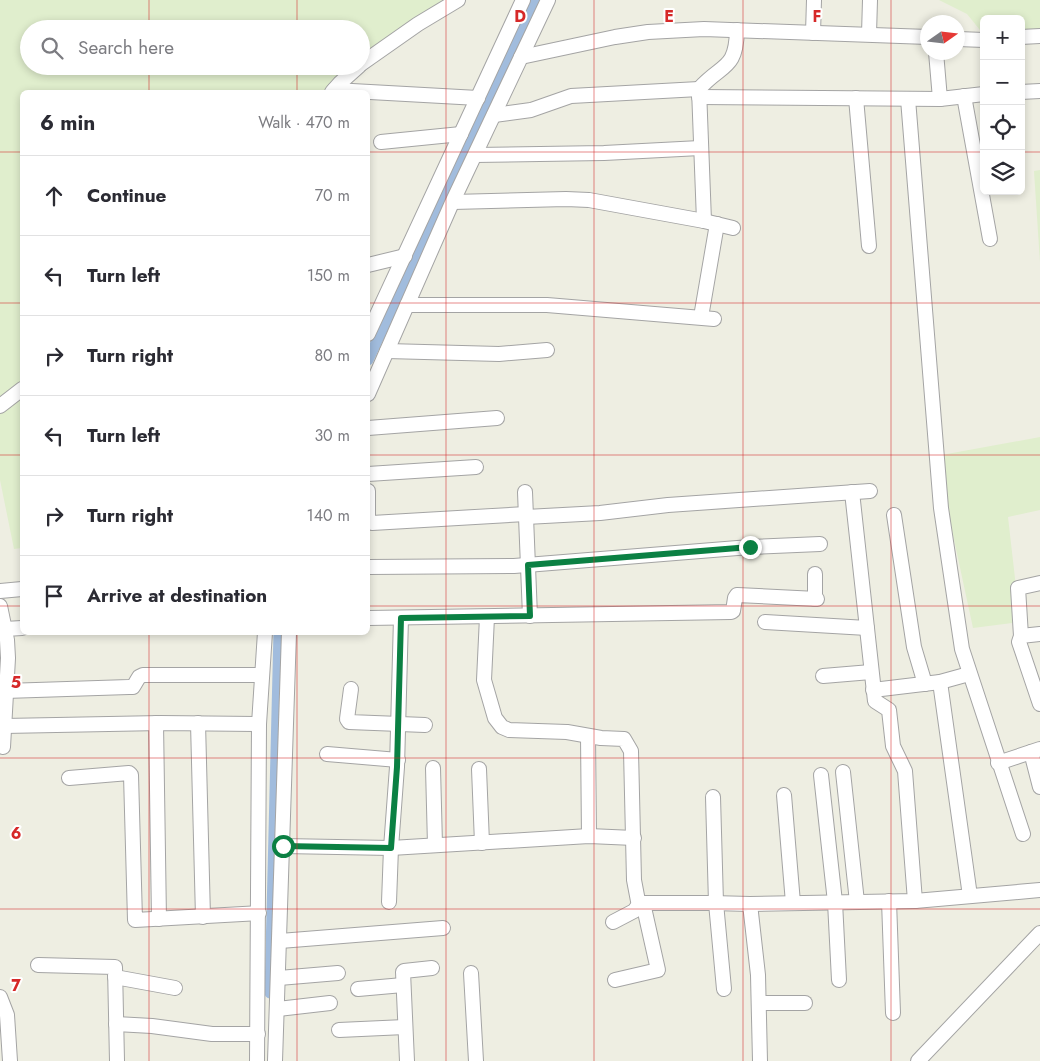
<!DOCTYPE html>
<html lang="en">
<head>
<meta charset="utf-8">
<style>
	:root { --surface:#fff; --page:#f7f7f7; --text:#2b2b33; --muted:#7c7c81; --line:#e1e1e2 }
	body { margin:0; font-family:Jost,sans-serif; background:var(--page); color:var(--text) }
	.controls { position:absolute; right:15px; top:15px; display:grid; overflow:hidden; border-radius:8px; box-shadow:0 2px 8px #0003 }
	.controls button { width:45px; height:45px; display:grid; place-items:center; padding:0; border:0; border-bottom:1px solid var(--line); background:var(--surface); color:var(--text); font:25px sans-serif }
	.compass { position:absolute; left:920px; top:15px; width:45px; height:45px; border-radius:50%; background:var(--surface); box-shadow:0 2px 8px #0003; rotate:76deg }
	.stop { position:absolute; width:15px; height:15px; margin:-11px; border:4px solid #0b8043; border-radius:50%; background:#fff }
	.stop.end { background:#0b8043; border-color:#fff; box-shadow:0 1px 5px #0008 }
	.list { margin:0; padding:0; list-style:none }
	h2 { display:flex; justify-content:space-between; align-items:center; height:65px; margin:0; padding:0 20px; font-size:21px }
	h2 small { font-size:16px; font-weight:400; color:var(--muted) }
	.list li { display:grid; grid-template-columns:32px 1fr auto; gap:15px; align-items:center; box-sizing:border-box; height:80px; padding:0 20px; border-top:1px solid var(--line) }
	.list b { display:block; font-size:19px; white-space:nowrap }
	.list em { font-size:16px; font-style:normal; color:var(--muted) }
	.icon { flex:none; width:28px; height:28px; fill:none; stroke:currentColor; stroke-width:2; stroke-linecap:round; stroke-linejoin:round }
	.map { position:relative; flex:none; width:1040px; height:1061px; overflow:hidden }
	.search { position:absolute; background:var(--surface); box-shadow:0 2px 8px #0003; left:20px; top:20px; width:350px; height:55px; display:flex; align-items:center; gap:12px; box-sizing:border-box; padding:0 18px; border-radius:28px; color:var(--muted); font-size:19px }
	.panel { position:absolute; background:var(--surface); box-shadow:0 2px 8px #0003; left:20px; top:90px; width:350px; height:545px; border-radius:8px }
	.map>svg:first-child { display:block }
	.farmland { fill:#e0eecd }
	.lines { fill:none; stroke-linecap:round; stroke-linejoin:round }
	.canal { stroke:#a1bcdd; stroke-width:11 }
	.minor-casing { stroke:#a4a4a4; stroke-width:16 }
	.minor { stroke:#fff; stroke-width:14 }
	.route { stroke:#0b8043; stroke-width:6 }
	.grid { fill:none; stroke:#d62828; stroke-width:1; stroke-opacity:0.55 }
	.grid-label { font-size:16px; text-anchor:middle; font-weight:bold; fill:#d62828; stroke:#fff; stroke-width:4; stroke-linejoin:round; paint-order:stroke }
</style>
</head>
<body>
<div class="map">
<svg width="1040" height="1061" viewBox="0 0 1040 1061">
	<rect width="100%" height="100%" fill="#eeeee2"/>
	<g class="farmland">
		<path d="M0,0H458L361,64V29H29V66H359L332,92H22V548L14,549L0,480V414L9,399L0,396Z"/>
		<path d="M939,0H1040V37L1021,38V19H984V35L967,14Z"/>
		<path d="M1040,170V262L1034,171Z"/>
		<path d="M1040,437V510L1008,517L1020,622L973,628L936,456Z"/>
	</g>
	<g class="lines">
		<g class="canal">
			<path d="M368,360L537,0"/>
			<path d="M270,993L279,632"/>
		</g>
		<defs>
			<g id="minor">
				<path d="M813,33L814,0"/>
				<path d="M869,34L870,0"/>
				<path d="M1021,37L1040,36"/>
				<path d="M958,39L984,40"/>
				<path d="M936,52L940,99"/>
				<path d="M521,57L615,37L648,32L704,29L928,37"/>
				<path d="M361,64L418,24L458,0"/>
				<path d="M334,90L478,98"/>
				<path d="M332,92L340,83L359,66"/>
				<path d="M1021,92L1040,91"/>
				<path d="M964,96L990,239"/>
				<path d="M699,97L940,99L984,94"/>
				<path d="M856,98L869,246"/>
				<path d="M908,99L941,508L962,649L1023,834"/>
				<path d="M494,115L531,110L571,96L699,89"/>
				<path d="M381,142L461,134"/>
				<path d="M475,155L604,153L700,148"/>
				<path d="M453,202L566,199L589,200L704,221L733,228"/>
				<path d="M704,221L699,89C722,63 736,71 737,30"/>
				<path d="M368,265L405,256"/>
				<path d="M407,305H547L714,319"/>
				<path d="M701,317L717,224"/>
				<path d="M368,334L523,0"/>
				<path d="M387,351L499,354L547,350"/>
				<path d="M368,394L451,205L548,0"/>
				<path d="M0,406L22,389"/>
				<path d="M368,428L497,418"/>
				<path d="M368,474L476,467"/>
				<path d="M368,491V520L372,523L526,514"/>
				<path d="M525,492L530,616"/>
				<path d="M852,492L875,701L889,710L893,746L905,771L915,901"/>
				<path d="M894,515L914,647L925,684"/>
				<path d="M526,517L600,513L668,505L870,491"/>
				<path d="M368,567L514,566L750,547L820,544"/>
				<path d="M815,574V599"/>
				<path d="M1040,583L1018,588L1021,636L1019,642L1040,704"/>
				<path d="M0,591L22,589"/>
				<path d="M0,606L7,640L8,658L3,747"/>
				<path d="M487,617L484,680L495,718L502,727L509,730L567,732L601,738L624,739L631,751L634,880L638,901L640,903"/>
				<path d="M368,618L731,612L733,611L735,598L737,595L817,599"/>
				<path d="M765,622L867,628"/>
				<path d="M5,629L22,628"/>
				<path d="M1021,636L1040,634"/>
				<path d="M823,676L871,672"/>
				<path d="M940,682L970,896"/>
				<path d="M351,689L347,719L349,722L425,725"/>
				<path d="M873,690L940,682L969,674"/>
				<path d="M5,691L129,687H133L139,677L143,675H261"/>
				<path d="M156,723L159,919"/>
				<path d="M198,723L203,917"/>
				<path d="M4,726L161,723L259,724"/>
				<path d="M588,736L589,836"/>
				<path d="M1031,752L1040,787"/>
				<path d="M327,754L398,760"/>
				<path d="M998,763L1040,749"/>
				<path d="M433,768L435,845"/>
				<path d="M479,769L482,843"/>
				<path d="M843,772L857,902"/>
				<path d="M821,775L835,902L839,980"/>
				<path d="M69,778L129,773L131,775L135,920L259,913"/>
				<path d="M784,795L793,903"/>
				<path d="M713,797L716,903L724,989"/>
				<path d="M283,846L391,848L589,836L634,838"/>
				<path d="M889,901L893,1013"/>
				<path d="M389,902L391,848L397,767L401,618"/>
				<path d="M640,903H712L750,904L758,975L760,1061"/>
				<path d="M750,904L915,901L1040,890"/>
				<path d="M613,922L634,911L640,903"/>
				<path d="M280,941L443,928"/>
				<path d="M38,965L115,967L117,1061"/>
				<path d="M471,973L476,1061"/>
				<path d="M115,977L175,988"/>
				<path d="M279,978L338,973"/>
				<path d="M615,980L658,970L643,903"/>
				<path d="M358,989L403,985"/>
				<path d="M0,997L7,1015L10,1061"/>
				<path d="M759,1003H805"/>
				<path d="M278,1009L330,1003"/>
				<path d="M116,1024L152,1026L212,1034H258"/>
				<path d="M339,1030L405,1027"/>
				<path d="M257,1061L259,724L265,632"/>
				<path d="M275,1061L289,632"/>
				<path d="M407,1061L403,972L404,971L432,968"/>
				<path d="M918,1061L1040,933"/>
			</g>
		</defs>
		<use href="#minor" class="minor-casing"/>
		<use href="#minor" class="minor"/>
	</g>
	<g class="lines">
		<path class="route" d="M283,846L391,848L397,767L401,618L530,616L528,565L750,547"/>
	</g>
	<path class="grid" d="M149,0V29M297,0V29M446,0V1061M594,0V1061M743,0V1061M891,0V1061M149,66V92M297,66V92M0,152H22M368,152H984M1021,152H1040M0,303H22M368,303H1040M0,455H22M368,455H1040M0,606H22M368,606H1040M149,632V1061M297,632V1061M0,758H1040M0,909H1040"/>
	<g class="grid-label">
		<text x="520" y="22">D</text>
		<text x="669" y="22">E</text>
		<text x="817" y="22">F</text>
		<text x="16" y="688">5</text>
		<text x="16" y="839">6</text>
		<text x="16" y="991">7</text>
	</g>
</svg>
<div class="controls">
<button>+</button>
<button>−</button>
<button><svg class="icon" aria-label="locate" viewBox="0 0 24 24"><circle cx="12" cy="12" r="6"/><path d="M12 2v4M12 18v4M2 12h4M18 12h4"/></svg></button>
<button><svg class="icon" aria-label="layers" viewBox="0 0 24 24"><path d="M12 4l9 5-9 5-9-5zM3 14l9 5 9-5"/></svg></button>
</div>
<svg class="compass" viewBox="-18 -18 36 36"><path d="M0-13l5 13h-10z" fill="#e53935"/><path d="M0 13l5-13h-10z" fill="#7c7c81"/></svg>
<div class="stop" style="left:283px;top:846px"></div>
<div class="stop end" style="left:750px;top:547px"></div>
<div class="search"><svg class="icon" aria-label="search" viewBox="0 0 24 24"><circle cx="10" cy="10" r="6"/><path d="M15 15l6 6"/></svg>Search here</div>
<section class="panel">
<h2>6 min<small>Walk · 470 m</small></h2>
<ul class="list">
<li><svg class="icon" aria-label="ahead" viewBox="0 0 24 24"><path d="M12 20V5M6 11l6-6 6 6"/></svg><div><b>Continue</b></div><em>70 m</em></li>
<li><svg class="icon" aria-label="left" viewBox="0 0 24 24"><path d="M17 20v-9H6M10 6l-5 5 5 5"/></svg><div><b>Turn left</b></div><em>150 m</em></li>
<li><svg class="icon" aria-label="right" viewBox="0 0 24 24"><path d="M7 20v-9h11M14 6l5 5-5 5"/></svg><div><b>Turn right</b></div><em>80 m</em></li>
<li><svg class="icon" aria-label="left" viewBox="0 0 24 24"><path d="M17 20v-9H6M10 6l-5 5 5 5"/></svg><div><b>Turn left</b></div><em>30 m</em></li>
<li><svg class="icon" aria-label="right" viewBox="0 0 24 24"><path d="M7 20v-9h11M14 6l5 5-5 5"/></svg><div><b>Turn right</b></div><em>140 m</em></li>
<li><svg class="icon" aria-label="arrive" viewBox="0 0 24 24"><path d="M6 21V4h12l-3 4 3 4H6"/></svg><div><b>Arrive at destination</b></div></li>
</ul>
</section>
</div>
</body>
</html>
